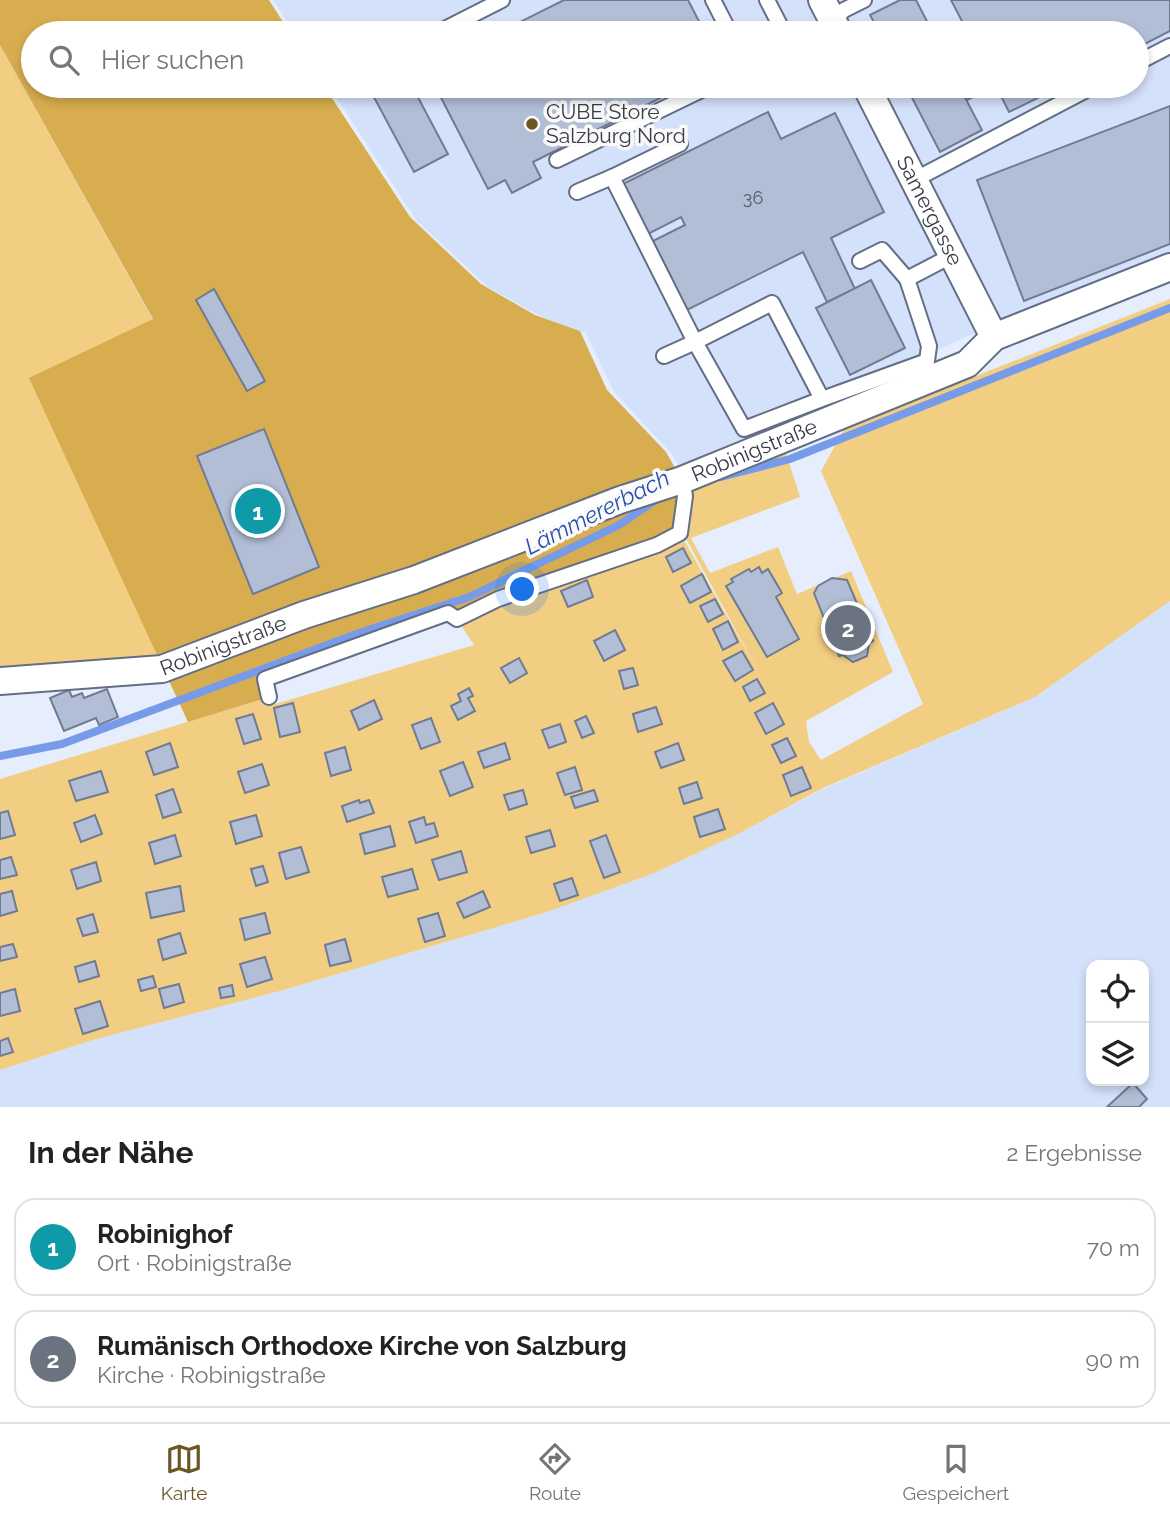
<!DOCTYPE html>
<html lang="de">
<head>
<meta charset="utf-8">
<style>
	:root { --surface:#fff; --page:#f2f2f2; --text:#222; --muted:#767676; --line:#e0e0e0; --accent:#6b5524 }
	body { margin:0; font-family:Raleway,sans-serif; background:var(--page); color:var(--text) }
	.controls { position:absolute; right:21px; bottom:21px; display:grid; overflow:hidden; border-radius:14px; box-shadow:0 4px 10px #0003 }
	.controls button { width:63px; height:63px; display:grid; place-items:center; padding:0; border:0; border-bottom:2px solid var(--line); background:var(--surface); color:var(--text); font:35px sans-serif }
	.you { position:absolute; left:523px; top:590px; width:24px; height:24px; margin:-18px; border:5px solid #fff; border-radius:50%; background:#1a73e8; box-shadow:0 0 0 10px #1a73e833 }
	.badge { display:grid; place-items:center; width:46px; height:46px; border-radius:50%; background:var(--accent); color:#fff; font-size:23px; font-weight:700 }
	.pin { position:absolute; translate:-50% -50%; border:4px solid #fff; box-shadow:0 2px 7px #0006 }
	.list { margin:0; padding:0; list-style:none }
	h2 { display:flex; justify-content:space-between; align-items:center; height:91px; margin:0; padding:0 28px; font-size:30px }
	h2 small { font-size:23px; font-weight:400; color:var(--muted) }
	.list li { display:grid; grid-template-columns:46px 1fr auto; gap:21px; align-items:center; box-sizing:border-box; height:98px; margin:0 14px 14px; padding:0 14px; border:2px solid var(--line); border-radius:21px }
	.list b { display:block; font-size:26px; white-space:nowrap }
	.list p { margin:0; font-size:23px; white-space:nowrap; color:var(--muted) }
	.list em { font-size:23px; font-style:normal; color:var(--muted) }
	.icon { flex:none; width:38px; height:38px; fill:none; stroke:currentColor; stroke-width:2; stroke-linecap:round; stroke-linejoin:round }
	.map { position:relative; flex:none; width:1170px; height:1107px; overflow:hidden }
	.search { position:absolute; background:var(--surface); box-shadow:0 4px 10px #0003; left:21px; right:21px; top:21px; height:77px; display:flex; align-items:center; gap:18px; box-sizing:border-box; padding:0 24px; border-radius:38px; color:var(--muted); font-size:26px }
	.sheet { height:315px; background:var(--surface) }
	nav { display:flex; justify-content:space-around; align-items:center; box-sizing:border-box; height:98px; border-top:2px solid var(--line); background:var(--surface); font-size:19px; color:var(--muted) }
	nav a { display:grid; justify-items:center; gap:4px }
	nav .on { color:var(--accent) }
	.map>svg:first-child { display:block }
	.built { fill:#d4e1fa; fill-rule:evenodd }
	.green { fill:#f2ce82 }
	.forest { fill:#d7ad4f }
	.lines { fill:none; stroke-linecap:round; stroke-linejoin:round }
	.stream { stroke:#779be9; stroke-width:8 }
	.building { fill:#b1bed6; stroke:#707b92; stroke-width:2 }
	.lane-casing { stroke:#636e85; stroke-width:18 }
	.street-casing { stroke:#636e85; stroke-width:30 }
	.lane { stroke:#fff; stroke-width:14 }
	.street { stroke:#fff; stroke-width:26 }
	.poi-dot { fill:#6b5524; stroke:#fafafa; stroke-width:2.5 }
	.labels { text-anchor:middle; stroke-width:7; stroke-linejoin:round; paint-order:stroke }
	.number-label { font-size:18px; fill:#565c6a }
	.poi-label { font-size:21px; fill:#373c46; stroke:#fafafa; text-anchor:start }
	.street-label { font-size:21px; fill:#373c46; stroke:#fafafa }
	.water-label { font-size:23px; font-style:italic; fill:#2a4faa; stroke:#fafafa }
</style>
</head>
<body>
<div class="map">
<svg width="1170" height="1107" viewBox="0 0 1170 1107">
	<rect width="100%" height="100%" fill="#e6eefd"/>
	<g class="built">
		<path d="M273,0H1170V261L966,337L681,469L672,454L614,392L586,333L542,317L488,287L416,220L329,86H1137V33H295Z"/>
		<path d="M1170,601V1107H0V1070L93,1040L280,991L547,912L652,874L738,834L823,789L1035,697ZM1091,965H1144V1081H1091Z"/>
	</g>
	<g class="green">
		<path d="M0,45L153,320L162,669L0,681Z"/>
		<path d="M1170,299V601L1035,697L823,788L738,834L652,874L547,912L280,991L93,1040L0,1070V779L269,697L272,705L474,645L457,619L680,533L762,678L685,537L690,484L786,453L800,497L691,538L710,573L778,547L797,594L851,571L893,672L806,721L809,742L821,760L923,704L821,471L845,428Z"/>
	</g>
	<path class="forest" d="M0,0H269L290,33H33V86H324L410,217L481,284L535,315L580,331L607,390L666,452L682,480L680,533L457,619L448,613L265,678L269,697L188,722L29,378L153,319L0,45Z"/>
	<g class="lines">
		<g class="stream">
			<path d="M721,477L790,459L1170,308"/>
			<path d="M0,756L62,744L359,633L469,597L619,525L659,498"/>
		</g>
	</g>
	<g class="building">
		<path d="M564,0H688L705,33H498Z"/>
		<path d="M900,0H916L933,33H880L870,15Z"/>
		<path d="M951,0H1170V31L1137,48V33H1120L1115,24L1097,33H944L963,23Z"/>
		<path d="M368,86H412L448,154L414,172Z"/>
		<path d="M435,86H684L533,162L541,178L512,193L505,180L488,189Z"/>
		<path d="M906,86H959L982,130L940,152Z"/>
		<path d="M959,86H995L967,100Z"/>
		<path d="M996,86H1062L1009,112Z"/>
		<path d="M1170,106V244L1024,301L977,180Z"/>
		<path d="M768,112L781,139L835,113L884,212L831,238L855,289L827,302L803,252L685,311L651,242L685,225L681,217L648,234L623,184Z"/>
		<path d="M871,280L905,348L850,375L816,308Z"/>
		<path d="M214,289L265,381L247,391L196,300Z"/>
		<path d="M264,429L319,567L253,594L197,456Z"/>
		<path d="M683,548L691,563L673,572L666,557Z"/>
		<path d="M759,567L762,573L768,569L782,593L776,597L799,639L767,657L726,586L733,582L731,579L749,569L751,572Z"/>
		<path d="M702,574L711,592L690,603L681,586Z"/>
		<path d="M832,578L847,580L873,641L869,643L867,656L853,662L843,655L839,656L814,593L818,586Z"/>
		<path d="M587,580L593,597L568,607L561,591Z"/>
		<path d="M715,599L723,614L708,622L700,606Z"/>
		<path d="M728,621L738,642L723,650L713,629Z"/>
		<path d="M615,630L625,650L604,661L594,641Z"/>
		<path d="M742,651L753,670L735,681L723,661Z"/>
		<path d="M519,658L527,673L510,683L501,668Z"/>
		<path d="M633,668L638,685L624,689L619,671Z"/>
		<path d="M757,679L765,693L750,701L743,687Z"/>
		<path d="M469,688L473,696L468,698L475,711L458,720L451,706L461,701L458,694Z"/>
		<path d="M107,689L118,717L99,725L96,718L64,731L50,698L69,690L72,697L82,693L84,698Z"/>
		<path d="M374,700L382,719L359,730L351,711Z"/>
		<path d="M293,703L300,732L280,737L274,708Z"/>
		<path d="M773,703L784,724L766,734L755,713Z"/>
		<path d="M656,707L662,724L638,732L633,714Z"/>
		<path d="M253,714L261,739L244,744L236,719Z"/>
		<path d="M586,716L594,733L582,738L575,721Z"/>
		<path d="M431,718L440,742L421,749L412,725Z"/>
		<path d="M560,724L566,742L549,748L542,730Z"/>
		<path d="M787,738L796,756L781,763L772,745Z"/>
		<path d="M170,743L178,767L154,775L146,752Z"/>
		<path d="M505,743L510,759L484,768L478,752Z"/>
		<path d="M678,743L684,760L661,768L655,752Z"/>
		<path d="M345,747L351,770L331,776L325,753Z"/>
		<path d="M463,762L473,787L450,796L440,771Z"/>
		<path d="M262,764L269,785L245,793L238,772Z"/>
		<path d="M575,767L582,790L565,795L557,773Z"/>
		<path d="M802,767L811,788L791,796L783,775Z"/>
		<path d="M101,771L108,792L76,801L69,781Z"/>
		<path d="M697,782L702,798L684,804L679,788Z"/>
		<path d="M173,789L181,812L163,818L156,795Z"/>
		<path d="M523,790L527,804L509,810L504,795Z"/>
		<path d="M594,790L598,801L575,808L571,797Z"/>
		<path d="M359,800L360,803L369,800L374,813L347,822L342,806Z"/>
		<path d="M718,809L725,829L700,837L694,817Z"/>
		<path d="M8,811L15,835L0,839V813Z"/>
		<path d="M95,815L102,834L81,842L74,823Z"/>
		<path d="M256,815L262,836L236,844L230,822Z"/>
		<path d="M424,817L426,825L434,823L438,836L416,843L409,822Z"/>
		<path d="M390,826L395,846L365,854L360,834Z"/>
		<path d="M550,830L555,846L531,853L526,837Z"/>
		<path d="M175,835L181,856L155,864L149,843Z"/>
		<path d="M606,835L620,872L604,878L590,841Z"/>
		<path d="M301,847L309,872L286,879L279,853Z"/>
		<path d="M461,851L467,872L439,880L432,860Z"/>
		<path d="M11,857L17,875L0,879V860Z"/>
		<path d="M96,862L101,881L77,889L71,870Z"/>
		<path d="M263,866L268,882L256,886L251,869Z"/>
		<path d="M412,869L418,889L388,897L382,877Z"/>
		<path d="M572,878L578,895L560,901L554,884Z"/>
		<path d="M180,886L184,911L151,918L146,893Z"/>
		<path d="M12,891L17,911L0,916V894Z"/>
		<path d="M483,891L490,907L464,918L457,903Z"/>
		<path d="M265,913L270,933L245,940L240,919Z"/>
		<path d="M438,913L445,936L425,942L418,919Z"/>
		<path d="M93,914L98,932L83,936L77,919Z"/>
		<path d="M180,933L186,953L163,960L158,940Z"/>
		<path d="M345,939L351,961L330,966L325,945Z"/>
		<path d="M13,944L17,957L0,961V947Z"/>
		<path d="M265,957L272,979L247,987L240,964Z"/>
		<path d="M95,961L99,976L79,982L75,967Z"/>
		<path d="M153,976L156,987L141,991L138,980Z"/>
		<path d="M179,984L184,1002L164,1008L159,989Z"/>
		<path d="M232,985L234,996L221,998L219,988Z"/>
		<path d="M15,989L20,1011L0,1016V993Z"/>
		<path d="M100,1001L108,1026L83,1034L75,1009Z"/>
		<path d="M8,1038L13,1052L0,1056V1041Z"/>
		<path d="M1133,1083L1147,1099L1139,1107H1107Z"/>
	</g>
	<g class="lines">
		<defs>
			<g id="lane">
				<path d="M713,0L730,33"/>
				<path d="M767,0L784,33"/>
				<path d="M1104,30L1105,33"/>
				<path d="M437,33L502,0"/>
				<path d="M820,33L844,10L864,0"/>
				<path d="M1137,63L1170,46"/>
				<path d="M557,160L710,86"/>
				<path d="M914,180L1094,86"/>
				<path d="M577,192L612,177"/>
				<path d="M860,261L882,250L907,279"/>
				<path d="M664,356L695,342L612,177L680,144"/>
				<path d="M822,399L744,429L695,342L772,303L822,399L927,361L929,346L907,279L951,256"/>
				<path d="M269,697L265,679L448,613L457,619L498,599L657,545L680,533L685,496L682,480"/>
			</g>
			<g id="street">
				<path d="M822,0L839,33"/>
				<path id="s1" d="M866,86L994,337"/>
				<path id="s2" d="M0,681L162,669L304,615L414,580L620,500L682,480L967,364L994,337L1170,267"/>
			</g>
		</defs>
		<use href="#lane" class="lane-casing"/>
		<use href="#street" class="street-casing"/>
		<use href="#lane" class="lane"/>
		<use href="#street" class="street"/>
	</g>
	<circle class="poi-dot" cx="532" cy="124" r="7"/>
	<g class="labels">
		<g class="number-label">
			<text x="753" y="204">36</text>
		</g>
		<g class="poi-label">
			<text x="546" y="119">CUBE Store<tspan x="546" dy="24">Salzburg Nord</tspan></text>
		</g>
		<g class="street-label">
			<text dy="7" stroke="none"><textPath href="#s1" startOffset="140">Samergasse</textPath></text>
			<text dy="7" stroke="none"><textPath href="#s2" startOffset="794">Robinigstraße</textPath></text>
			<text dy="7" stroke="none"><textPath href="#s2" startOffset="228">Robinigstraße</textPath></text>
		</g>
		<g class="water-label">
			<text transform="translate(597 512) rotate(-27)" y="8">Lämmererbach</text>
		</g>
	</g>
</svg>
<div class="controls">
<button><svg class="icon" aria-label="locate" viewBox="0 0 24 24"><circle cx="12" cy="12" r="6"/><path d="M12 2v4M12 18v4M2 12h4M18 12h4"/></svg></button>
<button><svg class="icon" aria-label="layers" viewBox="0 0 24 24"><path d="M12 4l9 5-9 5-9-5zM3 14l9 5 9-5"/></svg></button>
</div>
<div class="you"></div>
<div class="pin badge" style="left:258px;top:511px;background:#0f9aa8">1</div>
<div class="pin badge" style="left:848px;top:628px;background:#6b7280">2</div>
<div class="search"><svg class="icon" aria-label="search" viewBox="0 0 24 24"><circle cx="10" cy="10" r="6"/><path d="M15 15l6 6"/></svg>Hier suchen</div>
</div>
<section class="sheet">
<h2>In der Nähe<small>2 Ergebnisse</small></h2>
<ul class="list">
<li><span class="badge" style="background:#0f9aa8">1</span><div><b>Robinighof</b><p>Ort · Robinigstraße</p></div><em>70 m</em></li>
<li><span class="badge" style="background:#6b7280">2</span><div><b>Rumänisch Orthodoxe Kirche von Salzburg</b><p>Kirche · Robinigstraße</p></div><em>90 m</em></li>
</ul>
</section>
<nav>
<a class="on"><svg class="icon" aria-label="map" viewBox="0 0 24 24"><path d="M3 6l6-2 6 2 6-2v14l-6 2-6-2-6 2zM9 4v14M15 6v14"/></svg>Karte</a>
<a><svg class="icon" aria-label="directions" viewBox="0 0 24 24"><path d="M12 3l9 9-9 9-9-9zM9 14v-3h6M13 9l2 2-2 2"/></svg>Route</a>
<a><svg class="icon" aria-label="saved" viewBox="0 0 24 24"><path d="M7 4h10v16l-5-4-5 4z"/></svg>Gespeichert</a>
</nav>
</body>
</html>
